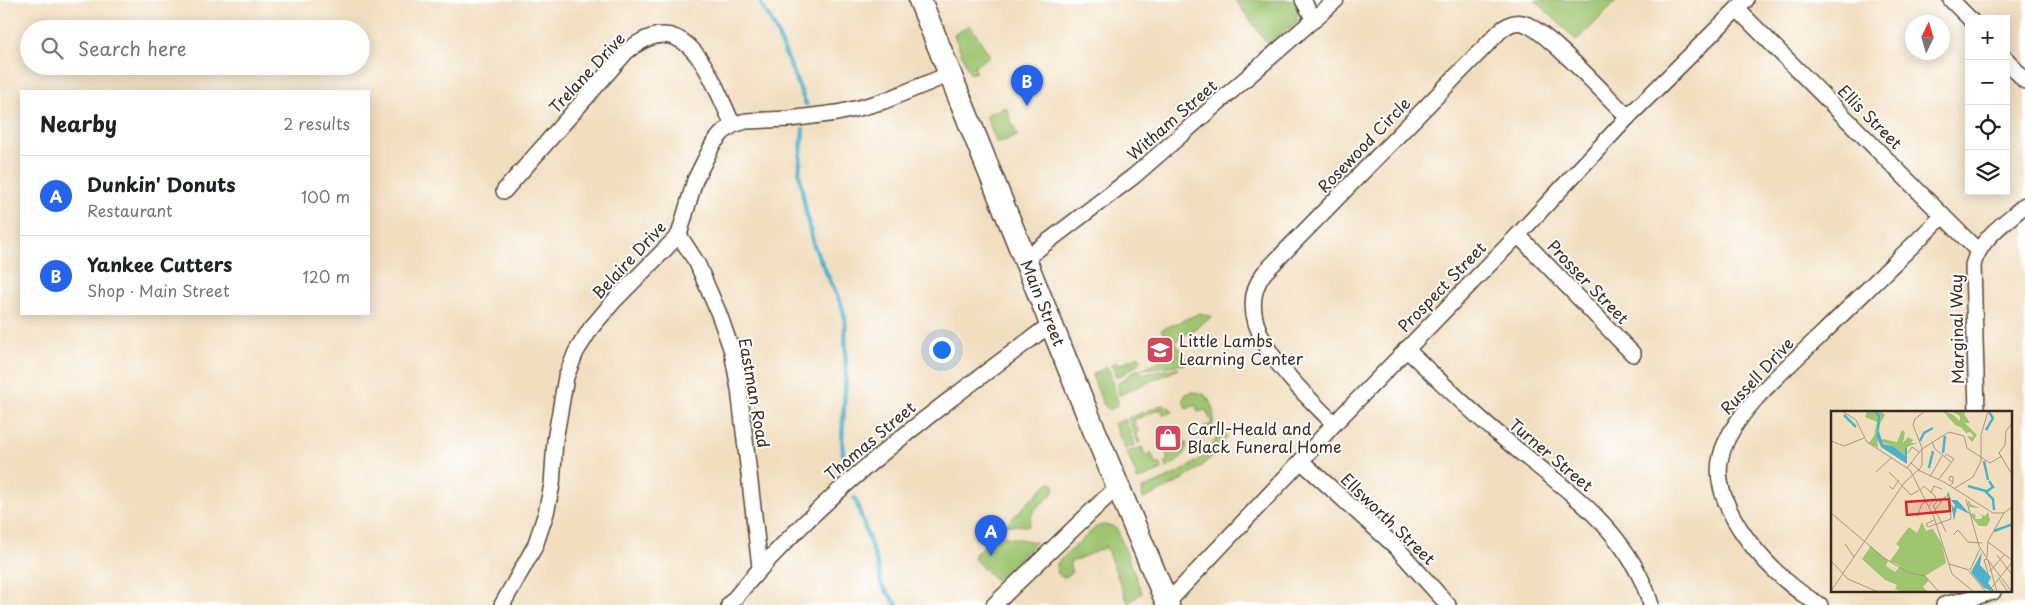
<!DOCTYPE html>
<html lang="en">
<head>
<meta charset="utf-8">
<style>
	:root { --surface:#fff; --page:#f6f6f6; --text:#202124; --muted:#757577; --line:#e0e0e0; --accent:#2563eb }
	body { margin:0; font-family:"Playpen Sans",sans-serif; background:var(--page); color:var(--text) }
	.controls { position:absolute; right:15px; top:15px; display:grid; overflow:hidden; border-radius:0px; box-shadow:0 2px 12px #0003 }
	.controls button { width:45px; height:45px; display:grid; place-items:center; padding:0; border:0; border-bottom:1px solid var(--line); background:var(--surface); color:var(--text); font:25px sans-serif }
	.compass { position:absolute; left:1905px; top:15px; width:45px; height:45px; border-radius:50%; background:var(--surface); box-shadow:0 2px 12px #0003; rotate:5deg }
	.you { position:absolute; left:941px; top:349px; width:18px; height:18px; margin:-12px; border:4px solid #fff; border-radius:50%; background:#1a73e8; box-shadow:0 0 0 8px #1a73e833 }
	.badge { display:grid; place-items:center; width:32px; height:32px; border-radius:50%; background:var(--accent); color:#fff; font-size:16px; font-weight:700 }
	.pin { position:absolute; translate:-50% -41px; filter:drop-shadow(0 1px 2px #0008) }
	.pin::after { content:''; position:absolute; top:26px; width:18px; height:15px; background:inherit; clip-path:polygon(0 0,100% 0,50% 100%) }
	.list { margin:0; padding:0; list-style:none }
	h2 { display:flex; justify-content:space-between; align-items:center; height:65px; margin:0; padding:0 20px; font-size:21px }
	h2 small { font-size:16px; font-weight:400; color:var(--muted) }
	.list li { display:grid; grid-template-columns:32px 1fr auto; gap:15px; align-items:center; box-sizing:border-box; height:80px; padding:0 20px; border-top:1px solid var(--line) }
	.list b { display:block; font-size:19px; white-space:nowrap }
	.list p { margin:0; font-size:16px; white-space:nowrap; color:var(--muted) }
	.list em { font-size:16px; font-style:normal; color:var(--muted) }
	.icon { flex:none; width:28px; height:28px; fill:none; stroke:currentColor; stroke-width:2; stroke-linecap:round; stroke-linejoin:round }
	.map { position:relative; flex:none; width:2025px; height:605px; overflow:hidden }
	.search { position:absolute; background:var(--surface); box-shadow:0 2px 12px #0003; left:20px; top:20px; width:350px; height:55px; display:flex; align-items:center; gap:12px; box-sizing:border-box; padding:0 18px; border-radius:28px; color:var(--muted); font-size:19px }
	.panel { position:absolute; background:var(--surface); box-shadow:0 2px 12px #0003; left:20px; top:90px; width:350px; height:225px; border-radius:0px }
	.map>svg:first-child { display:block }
	.green { fill:#9ec46f; stroke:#6c7746 }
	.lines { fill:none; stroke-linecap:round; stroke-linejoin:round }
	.stream { stroke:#4cb1cb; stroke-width:4.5 }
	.street-casing { stroke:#564536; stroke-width:18 }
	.secondary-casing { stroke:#564536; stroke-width:25 }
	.street { stroke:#fff; stroke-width:15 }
	.secondary { stroke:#fff; stroke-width:22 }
	.labels { text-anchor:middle; stroke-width:4; stroke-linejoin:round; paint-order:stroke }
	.street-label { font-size:16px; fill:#3b2a1e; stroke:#fff }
	.poi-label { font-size:16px; fill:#3b2a1e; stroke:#fff; text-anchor:start }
	.inset-river { fill:none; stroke:#4cb1cb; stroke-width:2.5 }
	.inset-road { fill:none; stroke:#a8967f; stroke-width:1 }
	.view { fill:#d62828; fill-opacity:0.15; stroke:#d62828; stroke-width:2.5 }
	.inset-edge { fill:none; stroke:#3b2a1e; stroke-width:2.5 }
</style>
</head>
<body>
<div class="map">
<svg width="2025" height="605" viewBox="0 0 2025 605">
	<rect width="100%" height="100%" fill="#fff"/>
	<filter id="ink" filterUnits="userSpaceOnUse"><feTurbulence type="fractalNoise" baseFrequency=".02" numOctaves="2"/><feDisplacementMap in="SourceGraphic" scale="10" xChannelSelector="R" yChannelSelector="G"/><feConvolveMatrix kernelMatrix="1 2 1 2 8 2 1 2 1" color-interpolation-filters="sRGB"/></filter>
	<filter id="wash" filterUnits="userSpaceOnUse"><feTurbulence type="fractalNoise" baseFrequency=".0096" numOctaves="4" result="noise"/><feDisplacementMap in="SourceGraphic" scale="20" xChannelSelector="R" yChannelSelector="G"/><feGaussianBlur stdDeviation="1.12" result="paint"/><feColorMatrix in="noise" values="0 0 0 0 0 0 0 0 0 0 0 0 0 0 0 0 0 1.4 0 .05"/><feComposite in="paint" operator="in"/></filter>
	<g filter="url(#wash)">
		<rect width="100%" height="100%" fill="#f1debf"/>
		<g class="green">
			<path d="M1235,0H1294L1298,7L1297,22L1269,45Z"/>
			<path d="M1535,0H1617L1577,41Z"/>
			<path d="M970,25L990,56L974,66L976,72L970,74L954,35Z"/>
			<path d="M1006,107L1017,136L997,144L986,115Z"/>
			<path d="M1200,313L1212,317L1175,342L1186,357L1185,364L1142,369L1173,354L1161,330Z"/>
			<path d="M1139,356L1141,360L1136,366L1117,378L1111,365L1116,362L1118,365Z"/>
			<path d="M1107,367C1114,378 1114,390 1118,402L1117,406L1109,410L1103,404L1092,375Z"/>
			<path d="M1176,368L1179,369L1119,395L1118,383L1138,369L1144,374Z"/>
			<path d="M1192,392L1204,394C1214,404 1218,423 1207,434L1204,427L1212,424L1206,410L1198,412L1196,405L1186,409L1183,399L1186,394Z"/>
			<path d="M1162,405L1169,407L1173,412L1164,415L1161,409L1134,420L1139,432L1136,433L1140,442L1138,443L1128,418Z"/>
			<path d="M1125,419L1135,445L1125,449L1114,424Z"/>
			<path d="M1220,431L1228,436C1206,469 1180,483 1143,499L1142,489C1172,476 1207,464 1220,431Z"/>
			<path d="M1181,441L1182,444L1186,442C1188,455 1176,463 1166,468L1164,462L1168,460L1164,448Z"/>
			<path d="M1142,447L1145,455L1151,453L1156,465L1160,463L1162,470L1138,480L1127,452Z"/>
			<path d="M1049,482L1054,485V491C1044,506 1031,504 1029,526L1005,525Z"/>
			<path d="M1103,525L1112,526L1117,529L1142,593L1128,603L1106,547L1069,563L1072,572L1068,576L1062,577L1057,573V563L1096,527Z"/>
			<path d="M995,535L1036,542L997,580L992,577L974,559L976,553Z"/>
		</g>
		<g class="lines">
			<g class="stream">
				<path d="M759,0L775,28L806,104"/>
				<path d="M803,129L799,173L808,222L814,246L842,306L845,319L846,373L842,439L844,465"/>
				<path d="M855,498L878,566L881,584L897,605"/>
			</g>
		</g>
	</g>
	<g filter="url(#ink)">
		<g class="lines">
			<defs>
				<g id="street">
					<path d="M1303,0L1314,20"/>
					<path d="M1951,0L1970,19"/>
					<path d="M1737,9L1978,251"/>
					<path d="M2006,59L2025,81"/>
					<path d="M504,191L626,52C688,0 712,81 733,125"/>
					<path d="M679,235L697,263L719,314L732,351L739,389L760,567"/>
					<path d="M1518,235L1633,354"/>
					<path d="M1025,259L1134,176L1336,0"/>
					<path d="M1406,349C1436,377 1465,406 1496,432C1556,484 1628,525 1651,605"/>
					<path d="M1977,412L1973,265C1980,238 2005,223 2025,205"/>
					<path d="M1334,424C1301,389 1225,325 1264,273L1501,30C1508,25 1514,21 1522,23C1543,26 1609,99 1628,117"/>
					<path d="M1301,461L1396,547L1448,605"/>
					<path d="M1167,603L1301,461L1334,424L1518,235L1628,117L1746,0"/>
					<path d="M502,605L535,546L546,513L552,485L555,440L566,377L576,352L591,328L614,301L679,235L695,180L713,144L723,132L733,125L746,121L789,119L837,113L859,108L884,101L950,74"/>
					<path d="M729,605C822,491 934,411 1051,324"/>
					<path d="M994,605L1118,486"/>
					<path d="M1820,605C1777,582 1707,509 1721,456C1732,412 1789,366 1821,335C1862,295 1902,255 1943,216"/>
					<path d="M1944,605L1993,592"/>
				</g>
				<path id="secondary" d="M920,0L1092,425L1168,605"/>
			</defs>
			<use href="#street" class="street-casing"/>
			<use href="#secondary" class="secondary-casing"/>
			<use href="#street" class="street"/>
			<use href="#secondary" class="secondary"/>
		</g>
	</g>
	<defs>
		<symbol id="school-square" viewBox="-11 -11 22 22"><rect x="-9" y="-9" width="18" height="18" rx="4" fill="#d1495b" stroke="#fff"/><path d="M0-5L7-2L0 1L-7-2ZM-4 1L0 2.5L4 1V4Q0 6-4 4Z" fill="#fff"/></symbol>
		<symbol id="shop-square" viewBox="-11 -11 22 22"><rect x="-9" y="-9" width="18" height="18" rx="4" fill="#d1495b" stroke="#fff"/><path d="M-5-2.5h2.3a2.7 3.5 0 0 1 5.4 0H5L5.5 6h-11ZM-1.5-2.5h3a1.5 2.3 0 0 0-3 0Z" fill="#fff"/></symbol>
	</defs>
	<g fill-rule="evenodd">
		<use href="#school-square" x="1144" y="334" width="32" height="32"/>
		<use href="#shop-square" x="1152" y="422" width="32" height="32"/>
	</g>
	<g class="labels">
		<g class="street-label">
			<text transform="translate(587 73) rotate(-47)" y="6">Trelane Drive</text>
			<text transform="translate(1870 117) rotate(45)" y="6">Ellis Street</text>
			<text transform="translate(1172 120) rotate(-41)" y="6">Witham Street</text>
			<text transform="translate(1364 145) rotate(-46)" y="6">Rosewood Circle</text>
			<text transform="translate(629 260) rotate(-47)" y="6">Belaire Drive</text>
			<text transform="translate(1588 282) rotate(46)" y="6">Prosser Street</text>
			<text transform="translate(1442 287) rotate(-46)" y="6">Prospect Street</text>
			<text transform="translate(1043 303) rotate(68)" y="6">Main Street</text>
			<text transform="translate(1957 329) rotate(-91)" y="6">Marginal Way</text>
			<text transform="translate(1757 376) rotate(-47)" y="6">Russell Drive</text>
			<text transform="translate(754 393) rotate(80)" y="6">Eastman Road</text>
			<text transform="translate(870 441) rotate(-40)" y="6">Thomas Street</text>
			<text transform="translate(1551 455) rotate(40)" y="6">Turner Street</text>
			<text transform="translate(1388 519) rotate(44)" y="6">Ellsworth Street</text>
		</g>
		<g class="poi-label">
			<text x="1179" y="347">Little Lambs<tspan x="1179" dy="18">Learning Center</tspan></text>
			<text x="1187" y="435">Carll-Heald and<tspan x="1187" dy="18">Black Funeral Home</tspan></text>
		</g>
	</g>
	<g transform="translate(1831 411)">
		<rect width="181" height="181" fill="#f1debf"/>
		<path d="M36,0H49L54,4L46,18L47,37L38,32L43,25L46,11L34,6ZM112,0L121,3L129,10V5L120,0H136L133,3L139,12H134L146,24L141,31L136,25L143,26L139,21L135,22L131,17L124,14ZM71,19L74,21L72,32L77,26L82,29L80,32H86L74,37V45L62,35L50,31L51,28L66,31ZM139,90V93L149,97L138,96L140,103L143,102L144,103L142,105L145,104L144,108H150L152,105L146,102L154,105L157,101L159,109L156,115H148L139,104L137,91ZM91,111L95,120L107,116L102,118L111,133L115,152L94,165L98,169L92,176L97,181H72L64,178L66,174L54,169L31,148L40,135L57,150L55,155L64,161L69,155L59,150L69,136L65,133L78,116L86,122Z" fill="#9ec46f"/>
		<path d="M47,17L52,33L62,35L74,45V37L76,36V53L50,36L45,25ZM117,80L120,89H126L139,103L126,97L123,109L120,93L123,97L124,94L116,85ZM151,141L149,154L160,166L157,172L164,181L153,177L140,161Z" fill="#4cb1cb"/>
		<path class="inset-river" d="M44,0L48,5L47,19M13,4L25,16M155,19L162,7L158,1M89,30L93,22L102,17M112,42L114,25M153,50L157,69M98,57L102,40M158,70L162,76L155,81L162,88L163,99M137,75L155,80M163,120L182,113"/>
		<path class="inset-road" d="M11,0L25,9L36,31L79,59L103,106L121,163L143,181M182,4L180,14L175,20L174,34L168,42L182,65M0,30L13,35L33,27M101,31L104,38L120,51M77,42L81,36L88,41M80,52L88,59L91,54V37L82,14L84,8L94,0M76,57L91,38L118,21L133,25L136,37L159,52L171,45M45,61L61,46M58,61L80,84L88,79M99,66L111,45M108,68L123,48L116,43L113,46M58,75L62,78L68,69M118,75L122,72V66L119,65L118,69L122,71M124,77L142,66L150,50V24L157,0M89,79L93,75L105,86L98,95M100,82L103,75L111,78M135,88L148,135L157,149L166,181M104,98L102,95L107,89L110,91M104,99L115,121M103,100L115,85M0,102L53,147L78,162L94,165L108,181M86,105L91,93L95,91M103,109L95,113L97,116L105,113M106,113L120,108L119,91L114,86M122,124L127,119L137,131L151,132M157,131L182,150M14,133L23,146M166,144L182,165M156,146L157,130L173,102M156,148L153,149L157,162M157,149L181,181M0,150L17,168L47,181M118,153L138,159M139,159L149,138M138,160L155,181M159,160L174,143M168,168L177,181M0,180L73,72L87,59L113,71L162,102H173L182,95M157,181L182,150"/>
		<path class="view" d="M118,88L119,100L76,104L75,91Z"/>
		<rect width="181" height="181" class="inset-edge"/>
	</g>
</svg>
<div class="controls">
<button>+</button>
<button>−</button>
<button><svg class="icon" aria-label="locate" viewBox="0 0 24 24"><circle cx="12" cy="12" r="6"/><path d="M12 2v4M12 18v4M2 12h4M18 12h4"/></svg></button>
<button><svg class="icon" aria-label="layers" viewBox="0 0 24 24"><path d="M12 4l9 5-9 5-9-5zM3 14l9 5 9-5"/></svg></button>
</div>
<svg class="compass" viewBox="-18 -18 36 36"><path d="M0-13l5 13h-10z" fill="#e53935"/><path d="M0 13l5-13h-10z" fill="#757577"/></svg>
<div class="you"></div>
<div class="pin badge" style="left:991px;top:556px">A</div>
<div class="pin badge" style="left:1027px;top:106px">B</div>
<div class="search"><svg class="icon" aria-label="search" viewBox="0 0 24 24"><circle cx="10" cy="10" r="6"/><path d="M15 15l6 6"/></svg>Search here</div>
<section class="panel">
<h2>Nearby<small>2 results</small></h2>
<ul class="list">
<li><span class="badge">A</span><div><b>Dunkin' Donuts</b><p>Restaurant</p></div><em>100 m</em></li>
<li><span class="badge">B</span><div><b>Yankee Cutters</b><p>Shop · Main Street</p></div><em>120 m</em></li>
</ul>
</section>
</div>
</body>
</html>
